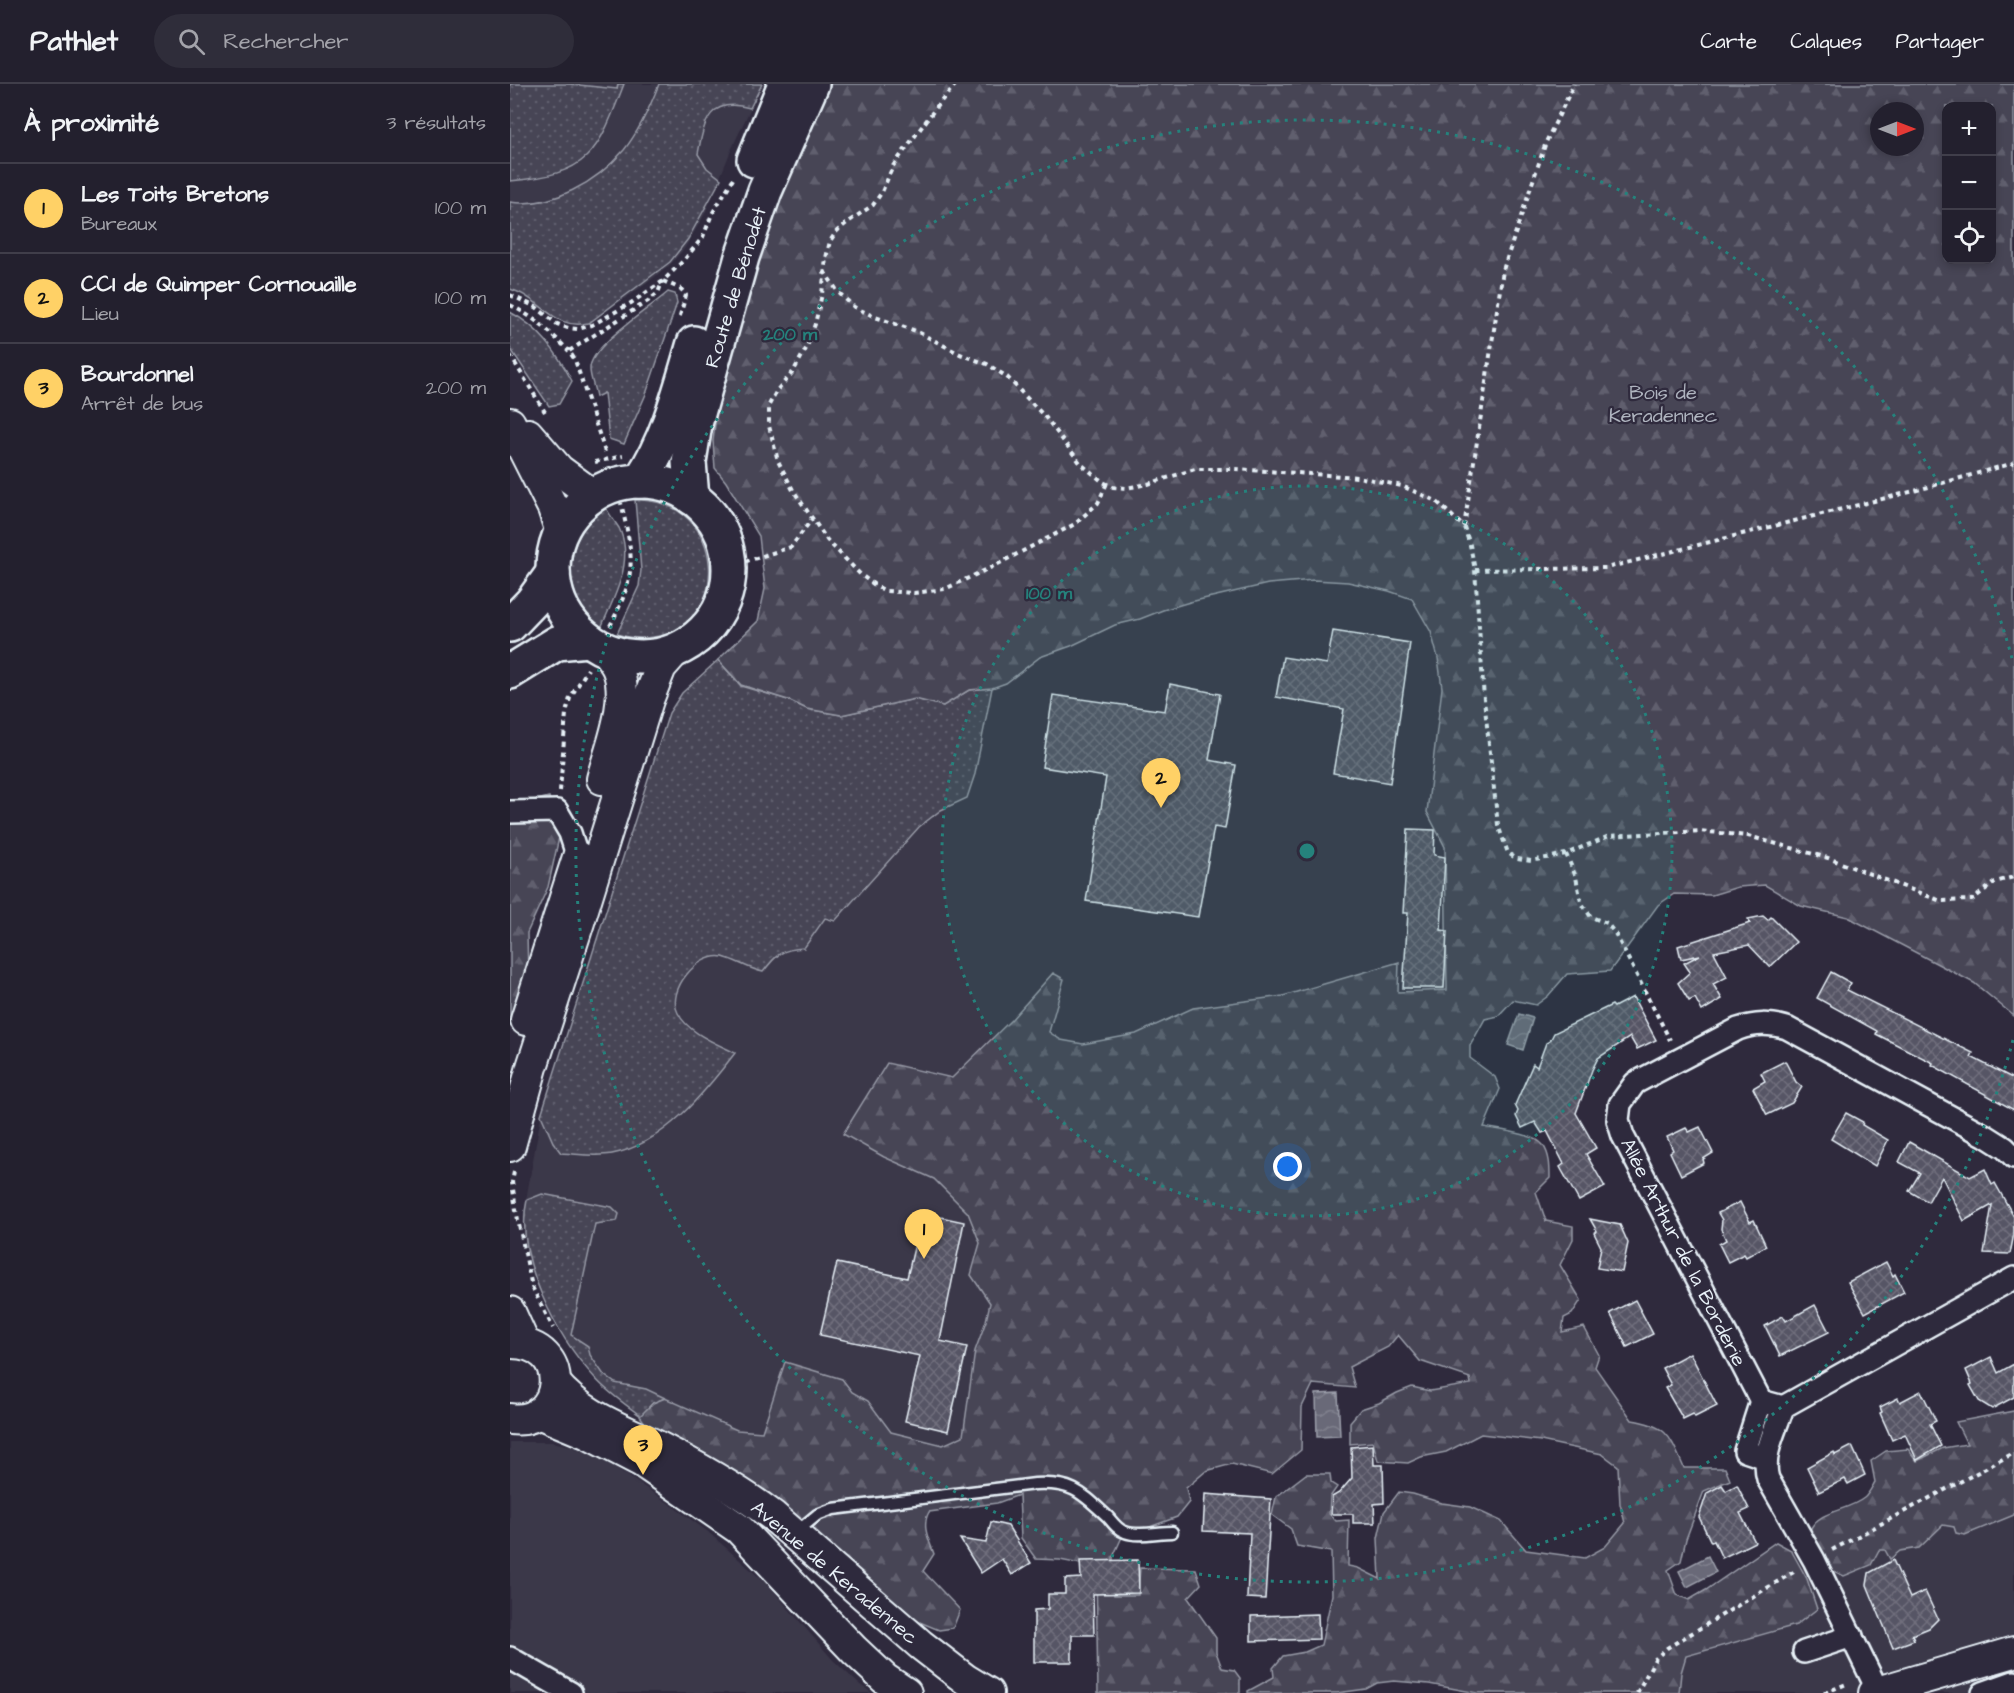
<!DOCTYPE html>
<html lang="fr">
<head>
<meta charset="utf-8">
<style>
	:root { --surface:#23202e; --page:#2f2d3a; --text:#f1f3f6; --muted:#a3a3aa; --line:#403e4a; --accent:#ffd166 }
	body { margin:0; font-family:"Architects Daughter",sans-serif; background:var(--page); color:var(--text) }
	.controls { position:absolute; right:18px; top:18px; display:grid; overflow:hidden; border-radius:12px; box-shadow:0 3px 9px #0003 }
	.controls button { width:54px; height:54px; display:grid; place-items:center; padding:0; border:0; border-bottom:2px solid var(--line); background:var(--surface); color:var(--text); font:30px sans-serif }
	.compass { position:absolute; left:1360px; top:18px; width:54px; height:54px; border-radius:50%; background:var(--surface); box-shadow:0 3px 9px #0003; rotate:90deg }
	.you { position:absolute; left:778px; top:1083px; width:21px; height:21px; margin:-15px; border:4px solid #fff; border-radius:50%; background:#1a73e8; box-shadow:0 0 0 9px #1a73e833 }
	.badge { display:grid; place-items:center; width:39px; height:39px; border-radius:50%; background:var(--accent); color:#111; font-size:20px; font-weight:700 }
	.pin { position:absolute; translate:-50% -50px; filter:drop-shadow(0 2px 3px #0008) }
	.pin::after { content:''; position:absolute; top:32px; width:21px; height:18px; background:inherit; clip-path:polygon(0 0,100% 0,50% 100%) }
	.list { margin:0; padding:0; list-style:none }
	h2 { display:flex; justify-content:space-between; align-items:center; height:78px; margin:0; padding:0 24px; font-size:26px }
	h2 small { font-size:20px; font-weight:400; color:var(--muted) }
	.list li { display:grid; grid-template-columns:39px 1fr auto; gap:18px; align-items:center; box-sizing:border-box; height:90px; padding:0 24px; border-top:2px solid var(--line) }
	.list b { display:block; font-size:22px; white-space:nowrap }
	.list p { margin:0; font-size:20px; white-space:nowrap; color:var(--muted) }
	.list em { font-size:20px; font-style:normal; color:var(--muted) }
	.icon { flex:none; width:33px; height:33px; fill:none; stroke:currentColor; stroke-width:2; stroke-linecap:round; stroke-linejoin:round }
	.map { position:relative; flex:none; width:1504px; height:1609px; overflow:hidden }
	header { display:flex; align-items:center; gap:36px; box-sizing:border-box; height:84px; padding:0 30px; background:var(--surface); border-bottom:2px solid var(--line) }
	header strong { font-size:28px }
	nav { display:flex; gap:33px; margin-inline-start:auto; font-size:21px }
	.search { width:420px; height:54px; background:var(--page); display:flex; align-items:center; gap:15px; box-sizing:border-box; padding:0 21px; border-radius:33px; color:var(--muted); font-size:22px }
	main { display:flex }
	aside { flex:1; background:var(--surface) }
	.map>svg:first-child { display:block }
	.built { fill:#3b3749 }
	.grass { fill:url(#grass-dots); stroke:#979aa6; stroke-width:1.5 }
	.forest { fill:url(#forest-firs); stroke:#979aa6; stroke-width:1.5; fill-rule:evenodd }
	.water { fill:url(#water-waves); stroke:#9c9fab; stroke-width:1.5 }
	.building { fill:url(#building-cross-hatch); stroke:#e8f1f8; stroke-width:1.5 }
	.lines { fill:none; stroke-linecap:round; stroke-linejoin:round }
	.lane-casing { stroke:#e8f1f8; stroke-width:15 }
	.street-casing { stroke:#e8f1f8; stroke-width:26 }
	.secondary-casing { stroke:#e8f1f8; stroke-width:34 }
	.primary-casing { stroke:#e8f1f8; stroke-width:38 }
	.path { stroke:#e8f1f8; stroke-width:4; stroke-dasharray:4.5 4.5; stroke-linecap:butt }
	.lane { stroke:#2f2a3d; stroke-width:10 }
	.street { stroke:#2f2a3d; stroke-width:21 }
	.secondary { stroke:#2f2a3d; stroke-width:30 }
	.primary { stroke:#2f2a3d; stroke-width:33 }
	.ring { fill:none; stroke:#25827c; stroke-width:3; stroke-dasharray:3 6 }
	.labels { text-anchor:middle; stroke-width:4.5; stroke-linejoin:round; paint-order:stroke }
	.street-label { font-size:20px; fill:#e8f1f8; stroke:#2f2a3d }
	.park-label { font-size:20px; fill:#afb4bf; stroke:#2f2a3d }
	.centre { fill:#25827c; stroke:#2f2a3d; stroke-width:3 }
	.ring-label { font-size:18px; text-anchor:middle; font-weight:bold; fill:#25827c; stroke:#2f2a3d; stroke-width:4.5; stroke-linejoin:round; paint-order:stroke }
</style>
</head>
<body>
<header>
<strong>Pathlet</strong>
<div class="search"><svg class="icon" aria-label="search" viewBox="0 0 24 24"><circle cx="10" cy="10" r="6"/><path d="M15 15l6 6"/></svg>Rechercher</div>
<nav><a>Carte</a><a>Calques</a><a>Partager</a></nav>
</header>
<main>
<aside>
<h2>À proximité<small>3 résultats</small></h2>
<ul class="list">
<li><span class="badge">1</span><div><b>Les Toits Bretons</b><p>Bureaux</p></div><em>100 m</em></li>
<li><span class="badge">2</span><div><b>CCI de Quimper Cornouaille</b><p>Lieu</p></div><em>100 m</em></li>
<li><span class="badge">3</span><div><b>Bourdonnel</b><p>Arrêt de bus</p></div><em>200 m</em></li>
</ul>
</aside>
<div class="map">
<svg width="1504" height="1609" viewBox="0 0 1504 1609">
	<defs>
		<pattern id="grass-dots" width="8" height="8" patternUnits="userSpaceOnUse" patternTransform="scale(1.5)"><rect width="8" height="8" fill="#464455"/><path d="M2 2h.1M6 6h.1" fill="none" stroke="#615f6e" stroke-width="1.8" stroke-linecap="round"/></pattern>
		<pattern id="forest-firs" width="22" height="20" patternUnits="userSpaceOnUse" patternTransform="scale(1.5)"><rect width="22" height="20" fill="#464455"/><path d="M5 1l3.5 6h-7zM16 11l3.5 6h-7z" fill="#615f6e"/></pattern>
		<pattern id="water-waves" width="16" height="10" patternUnits="userSpaceOnUse" patternTransform="scale(1.5)"><rect width="16" height="10" fill="#696978"/><path d="M0 5q4-4 8 0t8 0" fill="none" stroke="#7e7f8c"/></pattern>
		<pattern id="building-cross-hatch" width="8" height="8" patternUnits="userSpaceOnUse" patternTransform="scale(1.5)"><rect width="8" height="8" fill="#575565"/><path d="M0 0l8 8M0 8l8-8" fill="none" stroke="#6f6e7c"/></pattern>
	</defs>
	<rect width="100%" height="100%" fill="#2f2a3d"/>
	<filter id="ink" filterUnits="userSpaceOnUse"><feTurbulence type="fractalNoise" baseFrequency=".0167" numOctaves="2"/><feDisplacementMap in="SourceGraphic" scale="12" xChannelSelector="R" yChannelSelector="G"/><feConvolveMatrix kernelMatrix="1 2 1 2 8 2 1 2 1" color-interpolation-filters="sRGB"/></filter>
	<g filter="url(#ink)">
		<g class="built">
			<path d="M0,0H252L222,64L195,130L175,164L159,182L136,200L79,239L68,241L51,238L18,213L0,205Z"/>
			<path d="M790,460L939,487L953,914L535,1354L299,1408L116,1320L103,1312L84,1293L46,1242L24,1189L13,1133L31,1031L159,629L172,609L208,576L225,577Z"/>
			<path d="M0,1358H41L61,1362L91,1374L154,1416L197,1447L259,1502L323,1576L349,1600L362,1609H0Z"/>
			<path d="M1504,1377V1609H1082L1150,1557Z"/>
		</g>
		<g class="grass">
			<path d="M0,0H59L107,5L108,0H114C87,71 79,90 0,97Z"/>
			<path d="M149,0H252L240,24C200,13 194,36 188,70L197,84L211,95L178,155L160,178L79,239C49,245 40,227 17,213C12,209 6,207 0,205V118C42,124 87,98 114,66C130,46 140,23 149,0Z"/>
			<path d="M158,208L165,210L167,219L136,310L114,360L99,355L94,309L86,313C85,304 80,294 80,285C79,263 140,224 158,208Z"/>
			<path d="M0,228C30,244 46,267 62,297L49,320L39,322L0,264Z"/>
			<path d="M125,416C219,414 223,545 143,553C130,555 119,554 107,550L129,502L131,486Z"/>
			<path d="M96,424C100,431 105,438 109,444C125,477 104,513 91,544C49,515 52,449 96,424Z"/>
			<path d="M208,576L231,602L278,616L297,625L331,631L405,615L433,622L459,606L482,604L465,690L457,714L431,726L409,743L325,837L315,834L294,864C271,865 266,871 253,888C239,885 225,876 213,873C188,868 156,906 168,929C178,949 206,959 225,969C194,1009 154,1060 102,1070C85,1073 67,1070 51,1069L43,1058L31,1031L159,629L172,609Z"/>
			<path d="M32,1110L102,1123L109,1130L107,1137L85,1140L61,1251L78,1262L80,1271L94,1291L105,1299L136,1305L155,1314L143,1319L131,1332C115,1320 98,1309 85,1294C47,1253 4,1173 17,1116Z"/>
		</g>
		<g class="forest">
			<path d="M321,0H1504V932L1464,899L1338,833L1291,822L1255,801L1228,803L1202,811L1164,810L1148,821L1100,887L1057,890L1038,912L1026,921L1003,916L988,932L975,935L960,962V974L985,993L990,1005L974,1043C989,1046 1025,1050 1033,1061C1040,1071 1040,1083 1040,1094L1026,1108L1036,1137L1063,1142V1155L1050,1181L1071,1216L1062,1230L1054,1234L1052,1248L1074,1243L1089,1271L1085,1283L1122,1336C1159,1342 1160,1353 1174,1384H1215L1220,1396L1194,1407L1176,1455L1171,1477L1158,1486L1167,1511L1179,1516L1196,1506L1266,1458L1281,1466L1297,1495L1307,1525L1286,1541L1176,1572L1171,1589L1169,1609H967L919,1600L884,1597L867,1599L856,1605L827,1609H738V1607L764,1593L763,1584L773,1572L795,1568L811,1561L822,1511L821,1468L787,1462L781,1445L762,1431L766,1413L796,1390H820L821,1399L827,1403L820,1413L819,1430L826,1437L839,1436L838,1482L848,1484L870,1495L868,1454L874,1428L889,1408L903,1410L932,1419L960,1423L991,1437L1016,1466L1075,1474L1095,1463L1115,1439L1110,1420L1108,1382L1092,1370L1031,1357L971,1350L936,1368L911,1373L898,1379L868,1377L863,1358L840,1360V1338L851,1325L869,1319L887,1309L902,1303L920,1307L961,1300L960,1294L910,1277L888,1251L878,1263L839,1283L845,1304L803,1300L792,1323L791,1366L762,1390L722,1380L696,1387L676,1404L679,1418L667,1433L612,1453L603,1473L604,1511H628L630,1484L686,1485L691,1500L678,1514L706,1554V1568L712,1584L724,1586L730,1594V1609H588L586,1483L550,1476L526,1475L511,1454L509,1411L487,1419L419,1428C411,1442 419,1456 424,1470L413,1487L450,1526L443,1544L429,1546L395,1532L292,1437L255,1409L157,1356L135,1339L130,1332L143,1319L155,1314L227,1346L252,1348L275,1278L332,1295L342,1308L358,1317L381,1348L433,1361L453,1352L465,1267L476,1237L480,1219L461,1191L470,1159L458,1129L424,1095L374,1073L333,1050L377,979L442,994L501,936L543,889L554,895L539,948L551,956L573,960L626,950L683,924L773,912L889,878L888,908L937,906L935,763L917,728L932,604L928,574L921,548L902,515L879,507L838,498L804,496L758,500L680,518L653,526L630,535L605,541L561,562L530,573L496,599L482,604L459,606L433,622L405,615L331,631L297,625L278,616L231,601L208,576L248,537L255,505L249,452L216,398L205,384L203,357L212,282L260,133L311,16ZM1436,22H1482V176H1436ZM1369,27H1405V63H1369Z"/>
			<path d="M39,713L50,749L38,803L17,849L18,893L0,943V738L15,719Z"/>
			<path d="M1504,1327V1431L1455,1451L1446,1449L1444,1443L1433,1441L1409,1464L1390,1467L1380,1475L1375,1466H1369L1361,1481L1334,1492L1321,1486L1300,1446C1309,1426 1338,1427 1354,1414C1358,1411 1362,1403 1365,1398L1361,1377L1376,1367L1398,1365L1407,1377L1433,1364L1457,1360L1446,1338Z"/>
		</g>
		<g class="water">
			<path d="M1009,930L1023,934L1013,966L998,961Z"/>
			<path d="M828,1309L830,1352L807,1353L806,1310Z"/>
			<path d="M1198,1472L1206,1488L1177,1503L1169,1487Z"/>
		</g>
		<g class="building">
			<path d="M823,547L900,559L880,699L823,689L834,625L766,613L773,573L817,580Z"/>
			<path d="M660,600L710,610L699,676L726,681L715,745L704,743L688,833L576,817L596,693L532,683L543,611L655,627Z"/>
			<path d="M898,745L925,746L924,771L935,773L931,846L937,847L934,904H893L898,829H893Z"/>
			<path d="M1253,832L1258,836L1261,833L1286,858L1260,883L1239,861L1204,868L1217,893L1203,900L1212,915L1192,927L1185,914L1179,917L1168,899L1180,888L1174,879L1190,871L1171,875L1168,862L1240,839L1238,835Z"/>
			<path d="M1321,888L1341,899L1337,906L1463,969L1461,973L1504,995V1026L1422,981L1423,979L1366,950L1367,947L1307,914Z"/>
			<path d="M1123,913L1146,956L1127,965L1120,953L1088,974L1082,986L1066,1029L1086,1064L1076,1070L1095,1103L1069,1117L1050,1083L1054,1080L1037,1047L1032,1049L1025,1038L1012,1044L1006,1032L1008,1027L1005,1021L1023,980L1027,983L1036,959L1040,957L1044,949L1102,921L1104,923Z"/>
			<path d="M1275,977L1286,998L1292,1003L1282,1019L1257,1031L1243,1004L1255,997L1251,989Z"/>
			<path d="M1336,1029L1353,1038L1352,1041L1378,1056L1365,1082L1321,1055Z"/>
			<path d="M1190,1043L1203,1069L1193,1075L1194,1079L1171,1091L1160,1068L1163,1066L1157,1053L1176,1044L1179,1048Z"/>
			<path d="M1399,1058L1460,1093L1475,1085L1482,1101L1485,1099L1504,1133V1150L1500,1170L1474,1169L1482,1121L1454,1137L1432,1093L1418,1118L1399,1107L1410,1089L1389,1078Z"/>
			<path d="M1230,1118L1240,1138L1244,1136L1256,1162L1236,1173L1234,1170L1218,1178L1209,1160L1216,1156L1211,1145L1212,1136L1208,1129Z"/>
			<path d="M412,1129L454,1138L430,1257L457,1263L438,1347L395,1337L410,1272L310,1251L327,1179L397,1194Z"/>
			<path d="M1080,1135L1110,1141L1118,1159L1112,1188L1087,1184L1091,1163L1084,1149L1087,1147Z"/>
			<path d="M1376,1178L1383,1192L1385,1190L1394,1208L1355,1229L1338,1198Z"/>
			<path d="M1125,1216L1143,1250L1117,1263L1100,1229Z"/>
			<path d="M1305,1221L1319,1248L1270,1272L1255,1242L1273,1232L1276,1237Z"/>
			<path d="M1180,1269L1207,1322L1185,1333L1183,1330L1173,1335L1155,1304L1161,1301L1152,1284Z"/>
			<path d="M1481,1273L1488,1289L1504,1280V1313L1482,1325L1469,1317L1460,1301L1462,1300L1456,1286Z"/>
			<path d="M1411,1307L1426,1337L1420,1340L1431,1362L1407,1376L1395,1350L1382,1356L1370,1329L1372,1328L1370,1323L1388,1314L1390,1318Z"/>
			<path d="M863,1361L864,1381H873L874,1419L864,1420L865,1439H843V1430H821L822,1413L829,1409L842,1394L841,1363Z"/>
			<path d="M1342,1362L1355,1391L1338,1400L1335,1395L1309,1408L1297,1383L1324,1368L1325,1371Z"/>
			<path d="M1212,1401L1216,1407L1227,1401L1239,1425L1230,1429L1245,1458L1212,1474L1204,1457L1201,1458L1189,1433L1197,1409Z"/>
			<path d="M695,1410L761,1415L755,1515L737,1514L740,1449L693,1447Z"/>
			<path d="M481,1438L498,1442L521,1479L502,1491L492,1475L471,1489L450,1455L476,1459Z"/>
			<path d="M628,1476L629,1509L583,1510L584,1551H562V1578H524V1526L538,1525V1510H555V1495L571,1494L570,1477Z"/>
			<path d="M1383,1476L1400,1514L1415,1507L1428,1535L1419,1544L1402,1551L1404,1556L1383,1564L1357,1501L1359,1489Z"/>
			<path d="M808,1530L809,1555L741,1557V1532Z"/>
		</g>
		<g class="lines">
			<defs>
				<path id="lane" d="M284,1450L307,1431L323,1425L525,1400C563,1398 571,1408 598,1433C603,1439 608,1446 615,1448C628,1453 648,1448 662,1448"/>
				<g id="street">
					<path d="M0,728L47,727L60,749L68,774"/>
					<path d="M1251,1317L1113,1052L1108,1036L1110,1020L1125,999L1228,945C1246,939 1259,939 1277,944L1476,1052L1495,1064L1504,1073"/>
					<path d="M1273,1323L1504,1194"/>
					<path d="M1256,1374L1235,1367L1251,1317L1273,1323C1266,1345 1251,1372 1258,1395L1304,1476L1369,1609"/>
					<path d="M1294,1568L1342,1552"/>
					<path d="M0,1574L61,1609"/>
					<path d="M1473,1609L1504,1598"/>
				</g>
				<g id="secondary">
					<path d="M0,339L43,424L51,448"/>
					<path d="M18,350L49,386L83,411"/>
					<path d="M92,695C100,665 120,617 108,586C106,580 100,573 96,567"/>
					<path d="M16,936L68,773"/>
					<path d="M0,1062L22,983L69,838L138,616L151,583L166,566"/>
					<path d="M0,1228L14,1259"/>
					<path d="M0,1259C65,1258 54,1343 0,1335"/>
					<path d="M45,1299C70,1330 110,1344 145,1361C186,1382 226,1404 263,1432L411,1561L455,1595L478,1609"/>
					<path d="M28,1329L76,1349L132,1378L229,1445L344,1566L375,1595L396,1609"/>
					<path d="M1364,1609L1504,1568"/>
				</g>
				<g id="primary">
					<path d="M244,76L275,0"/>
					<path d="M130,397C158,355 170,307 184,259"/>
					<circle cx="131" cy="485" r="88"/>
					<path d="M182,414L179,378L185,340L232,173L255,107L302,0"/>
					<path d="M0,541L22,518L43,489"/>
					<path d="M0,588L47,559L77,556"/>
				</g>
			</defs>
			<use href="#lane" class="lane-casing"/>
			<use href="#street" class="street-casing"/>
			<use href="#secondary" class="secondary-casing"/>
			<use href="#primary" class="primary-casing"/>
			<g class="path">
				<path d="M446,0L427,22L383,82L372,108L363,121L338,138L327,147L320,157L316,174L312,210L305,240L297,263L283,288L267,306L259,321V342L268,377L283,406L317,456L351,491L366,502L376,507L404,509L435,505L484,482L565,440L588,419L597,399"/>
				<path d="M314,187L328,208L344,223L365,233L406,247L450,270L477,280L497,293L536,334L571,380L593,398L603,403L616,404L638,400L685,385H725L848,393L892,402L926,417L954,443L960,461L965,486L974,615L988,741L998,769L1007,775L1021,777L1056,770L1099,752L1190,747L1238,752L1318,774L1431,817L1462,816L1485,798L1504,793"/>
				<path d="M153,197L171,205L176,211L169,235"/>
				<path d="M0,211L26,223L47,240L58,244L68,245L82,241L121,219L153,197L175,175L193,153L202,130L223,95"/>
				<path d="M0,221C23,232 41,249 59,267"/>
				<path d="M0,271L35,328"/>
				<path d="M95,368L65,276L59,267L138,217L148,209L152,198"/>
				<path d="M85,378L113,372"/>
				<path d="M954,443L993,186L1036,58L1064,0"/>
				<path d="M218,483L281,463L302,435"/>
				<path d="M965,486L1096,484L1404,407L1504,379"/>
				<path d="M100,542C127,490 124,475 111,419"/>
				<path d="M50,707L56,629L60,614L78,585"/>
				<path d="M1056,770L1066,793L1071,818L1081,833L1097,839L1106,851L1160,956"/>
				<path d="M4,1088L2,1098L6,1126L22,1203L43,1244"/>
				<path d="M1322,1466L1504,1369"/>
				<path d="M1127,1609L1145,1575L1157,1564L1287,1486"/>
				<path d="M1314,1609L1339,1599"/>
			</g>
			<use href="#lane" class="lane"/>
			<use href="#street" class="street"/>
			<use href="#secondary" class="secondary"/>
			<use href="#primary" class="primary"/>
		</g>
	</g>
	<circle cx="797" cy="767" r="365" fill="#25827c" fill-opacity=".12"/>
	<g class="ring">
		<circle cx="797" cy="767" r="365"/>
		<path d="M1503 956A731 731 0 1 1 1503 578"/>
	</g>
	<g class="labels">
		<g class="street-label">
			<text transform="translate(225 203) rotate(-73)" y="7">Route de Bénodet</text>
			<text transform="translate(1174 1168) rotate(63)" y="7">Allée Arthur de la Borderie</text>
			<text transform="translate(325 1488) rotate(40)" y="7">Avenue de Keradennec</text>
		</g>
		<g class="park-label">
			<text x="1153" y="315">Bois de<tspan x="1153" dy="23">Keradennec</tspan></text>
		</g>
	</g>
	<circle cx="797" cy="767" r="9" class="centre"/>
	<g class="ring-label">
		<text x="280" y="256">200 m</text>
		<text x="539" y="515">100 m</text>
	</g>
</svg>
<div class="controls">
<button>+</button>
<button>−</button>
<button><svg class="icon" aria-label="locate" viewBox="0 0 24 24"><circle cx="12" cy="12" r="6"/><path d="M12 2v4M12 18v4M2 12h4M18 12h4"/></svg></button>
</div>
<svg class="compass" viewBox="-18 -18 36 36"><path d="M0-13l5 13h-10z" fill="#e53935"/><path d="M0 13l5-13h-10z" fill="#a3a3aa"/></svg>
<div class="you"></div>
<div class="pin badge" style="left:414px;top:1175px">1</div>
<div class="pin badge" style="left:651px;top:724px">2</div>
<div class="pin badge" style="left:133px;top:1391px">3</div>
</div>
</main>
</body>
</html>
